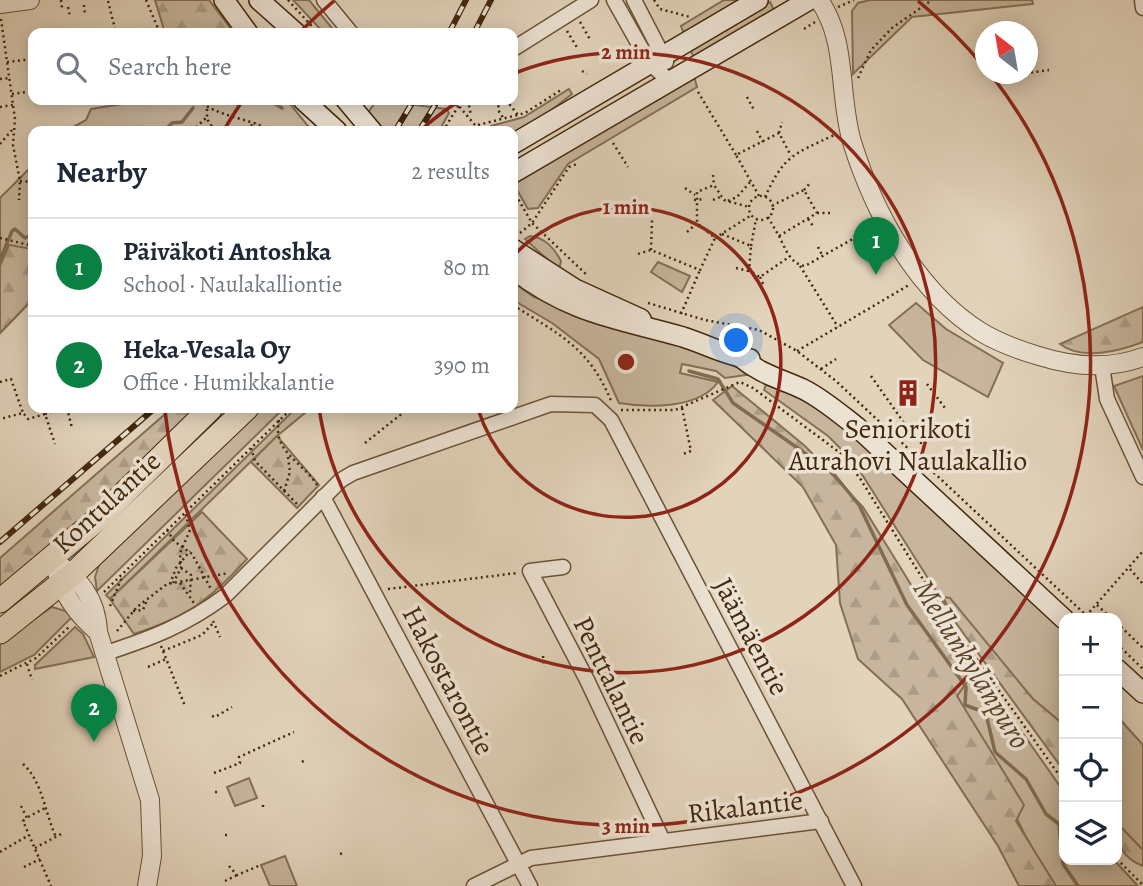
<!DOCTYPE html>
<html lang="en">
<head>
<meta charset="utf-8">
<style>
	:root { --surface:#fff; --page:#f2f2f3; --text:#1f2937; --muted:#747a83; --line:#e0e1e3; --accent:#0b8043 }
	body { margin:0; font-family:Alegreya,serif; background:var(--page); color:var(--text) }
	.controls { position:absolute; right:21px; bottom:21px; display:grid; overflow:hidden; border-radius:14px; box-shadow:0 4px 18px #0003 }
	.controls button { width:63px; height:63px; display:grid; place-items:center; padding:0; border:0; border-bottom:2px solid var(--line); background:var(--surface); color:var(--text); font:35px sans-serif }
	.compass { position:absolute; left:975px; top:21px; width:63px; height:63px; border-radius:50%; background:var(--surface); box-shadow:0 4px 18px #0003; rotate:329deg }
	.you { position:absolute; left:737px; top:341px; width:24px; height:24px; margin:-18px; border:5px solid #fff; border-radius:50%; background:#1a73e8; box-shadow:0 0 0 10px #1a73e833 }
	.badge { display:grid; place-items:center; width:46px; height:46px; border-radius:50%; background:var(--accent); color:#fff; font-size:23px; font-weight:700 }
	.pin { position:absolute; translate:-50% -58px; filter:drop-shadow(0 2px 4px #0008) }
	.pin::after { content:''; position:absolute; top:37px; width:24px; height:21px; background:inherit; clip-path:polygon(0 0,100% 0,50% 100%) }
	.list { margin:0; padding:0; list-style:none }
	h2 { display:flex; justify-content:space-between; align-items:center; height:91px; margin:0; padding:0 28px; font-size:30px }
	h2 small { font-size:23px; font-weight:400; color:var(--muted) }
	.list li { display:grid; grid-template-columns:46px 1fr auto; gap:21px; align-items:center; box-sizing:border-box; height:98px; padding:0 28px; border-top:2px solid var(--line) }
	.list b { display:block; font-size:26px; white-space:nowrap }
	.list p { margin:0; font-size:23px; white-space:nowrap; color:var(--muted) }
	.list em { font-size:23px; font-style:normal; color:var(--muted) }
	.icon { flex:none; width:38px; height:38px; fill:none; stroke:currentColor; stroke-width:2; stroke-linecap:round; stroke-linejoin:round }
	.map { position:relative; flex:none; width:1143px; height:886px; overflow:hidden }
	.search { position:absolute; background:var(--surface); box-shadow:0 4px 18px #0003; left:28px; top:28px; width:490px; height:77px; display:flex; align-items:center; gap:18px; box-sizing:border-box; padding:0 24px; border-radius:14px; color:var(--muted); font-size:26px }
	.panel { position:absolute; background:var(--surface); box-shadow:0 4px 18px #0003; left:28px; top:126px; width:490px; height:287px; border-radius:14px }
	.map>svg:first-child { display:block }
	.green { fill:#c7b69d; stroke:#856f54; stroke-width:2 }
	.forest { fill:url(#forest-firs); stroke:#856f54; stroke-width:2 }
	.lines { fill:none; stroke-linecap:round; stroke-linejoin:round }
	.stream { stroke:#826c51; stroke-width:3.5 }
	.minor-casing { stroke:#6b5337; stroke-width:17 }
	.tertiary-casing { stroke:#6b5337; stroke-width:20 }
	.secondary-casing { stroke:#43280b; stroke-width:22 }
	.primary-casing { stroke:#43280b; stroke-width:25 }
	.path { stroke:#43280b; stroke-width:2.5; stroke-dasharray:2 3.5; stroke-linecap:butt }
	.minor { stroke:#ece2d3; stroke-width:14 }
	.tertiary { stroke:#ece2d3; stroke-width:18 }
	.secondary { stroke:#ece2d3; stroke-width:19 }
	.primary { stroke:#e2d3bb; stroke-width:23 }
	.rail-casing { stroke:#43280b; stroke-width:6 }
	.rail { stroke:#ece2d3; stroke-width:3.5; stroke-dasharray:10; stroke-linecap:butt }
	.ring { fill:none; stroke:#8f2418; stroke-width:3.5 }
	.labels { text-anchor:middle; stroke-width:7; stroke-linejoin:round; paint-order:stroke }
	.poi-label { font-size:28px; fill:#43280b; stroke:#ece2d3 }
	.street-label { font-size:28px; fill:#43280b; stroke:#ece2d3 }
	.water-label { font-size:30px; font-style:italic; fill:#5d4428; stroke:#ece2d3 }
	.centre { fill:#8f2418; stroke:#ece2d3; stroke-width:3.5 }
	.ring-label { font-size:21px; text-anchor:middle; font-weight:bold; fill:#8f2418; stroke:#ece2d3; stroke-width:7; stroke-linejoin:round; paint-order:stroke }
</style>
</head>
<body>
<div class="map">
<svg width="1143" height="886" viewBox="0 0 1143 886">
	<defs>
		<pattern id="forest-firs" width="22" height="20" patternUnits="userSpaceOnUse" patternTransform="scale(1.75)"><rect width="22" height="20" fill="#c7b69d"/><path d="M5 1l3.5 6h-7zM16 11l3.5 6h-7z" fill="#ac9c86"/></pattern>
	</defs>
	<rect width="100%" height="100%" fill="#e2d3bb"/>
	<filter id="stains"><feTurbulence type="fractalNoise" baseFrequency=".00286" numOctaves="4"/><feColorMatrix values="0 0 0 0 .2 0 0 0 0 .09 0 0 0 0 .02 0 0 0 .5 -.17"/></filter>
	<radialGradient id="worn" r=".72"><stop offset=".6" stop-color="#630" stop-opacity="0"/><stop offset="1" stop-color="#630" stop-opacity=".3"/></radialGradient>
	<g class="green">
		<path d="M293,0H309L336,33H324Z"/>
		<path d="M724,0H743L684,34L681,26Z"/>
		<path d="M870,0H1032L1033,4L912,17L853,74L852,11L858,3Z"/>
		<path d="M770,2L774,10L694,58L690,49Z"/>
		<path d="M694,76L697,87L568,164L538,208L528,209L513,183Z"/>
		<path d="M569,89L572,94L545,115L513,133L487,131L491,126L524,117Z"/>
		<path d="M147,100H287L312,131H66L86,120L91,109Z"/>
		<path d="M377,100L446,109L449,113L439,131H376L364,118Z"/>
		<path d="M33,165V299L0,333V198Z"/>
		<path d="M530,236C546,238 554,248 561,261L559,270L525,239Z"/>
		<path d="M658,262L690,276L682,292L651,272Z"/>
		<path d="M513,282L534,297L719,359L753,374L725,378L716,371L682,364L680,373L718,382C699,409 648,408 619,403L599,359L552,323L513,300Z"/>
		<path d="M916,303L946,329L1003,363L988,397L923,360L889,325Z"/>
		<path d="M1143,376V450L1114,386Z"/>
		<path d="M767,382L822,410L854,434L1064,630V725L1033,699L944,597L945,605L854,462L828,436L764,390Z"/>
		<path d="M258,408H284L97,591L95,577L100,562Z"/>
		<path d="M296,408H311L277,436L110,599L106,595Z"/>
		<path d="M52,607L75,614L34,655L0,672V642Z"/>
		<path d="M75,627L83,634L94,657L35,669V665Z"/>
		<path d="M977,668L1064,792V860H1114L1138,886H1056C1014,827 993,758 957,696Z"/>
		<path d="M1117,716L1143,745V859L1117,827Z"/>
		<path d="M249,778L257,798L235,806L227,787Z"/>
		<path d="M285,856L297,886H270L261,865Z"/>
	</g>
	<g class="forest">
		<path d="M155,0H209L234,33H165Z"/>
		<path d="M9,245L33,249V299L0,333V266Z"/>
		<path d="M1143,307V342C1120,351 1082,361 1060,344Z"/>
		<path d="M732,386L805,446L863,507L926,609L977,668L957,696L1024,805L1016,821L1056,886H1019L998,846L902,699L858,659L840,603L836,545L803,487L713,400Z"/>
		<path d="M172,408H201L91,512L0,590V558Z"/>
		<path d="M277,436L319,485L297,508L251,462Z"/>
		<path d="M202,512L247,559C209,601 188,616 134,634L110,599Z"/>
		<path d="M943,597L950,598L1033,699L1064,725V771L956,623Z"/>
		<path d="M1117,823L1143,850V866C1122,858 1116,844 1117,823Z"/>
	</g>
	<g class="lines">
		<g class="stream">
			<path d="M269,100L282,108"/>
			<path d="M164,131L172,123L182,122L193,108"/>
			<path d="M0,260L12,231L15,229L25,238L33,234"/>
			<path d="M689,371L718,379L733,403L832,472L859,505L907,605L966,687L965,705L981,711L987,718L995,752L1026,779L1046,814L1059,824L1063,864L1078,886"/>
		</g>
		<defs>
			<g id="minor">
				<path d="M324,0L351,33"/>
				<path d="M614,0L650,64L670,81"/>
				<path d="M634,0L666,62"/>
				<path d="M1142,0L1143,8"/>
				<path d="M513,49L591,0"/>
				<path d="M1102,366L1107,399L1143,477"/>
				<path d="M323,497L530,886"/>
				<path d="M563,567L530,571L587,680L663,841"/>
				<path d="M106,653C152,638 186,625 225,596L341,480L353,473L551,404L595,405L611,420L854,886"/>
				<path d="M474,886L531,858L821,821"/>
			</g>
			<g id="tertiary">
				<path d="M819,0C848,41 838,95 852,142C874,213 917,292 981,332C999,343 1019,350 1039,356C1074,367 1108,370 1143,357"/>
				<path d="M0,4L30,0"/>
				<path d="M52,560C79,576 97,600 98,632L150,800L152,856L147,886"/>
				<path d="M57,573C64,596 80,617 98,632"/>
			</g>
			<g id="secondary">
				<path d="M224,0L248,33"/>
				<path d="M259,0L296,33"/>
				<path d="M303,100L337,131"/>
				<path d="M346,100L372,131"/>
				<path d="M513,144L758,0"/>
				<path d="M513,173L809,0"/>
				<path d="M513,249L575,289L641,319"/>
				<path d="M513,269C571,314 616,318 683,337C705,344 727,356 750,359"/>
				<path d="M740,357C762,375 779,378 803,389C823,399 840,414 857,427L1064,619"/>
				<path d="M1117,669L1143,693"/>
			</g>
			<g id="primary">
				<path d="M0,601L99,518L211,408"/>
				<path d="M0,632L74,573L247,408"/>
			</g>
		</defs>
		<use href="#minor" class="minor-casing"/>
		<use href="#tertiary" class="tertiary-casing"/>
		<use href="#secondary" class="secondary-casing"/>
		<use href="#primary" class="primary-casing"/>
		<g class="path">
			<path d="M61,0L62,8"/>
			<path d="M146,0L160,33"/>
			<path d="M288,0L318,33"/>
			<path d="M654,0L660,9L690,17"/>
			<path d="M108,1L116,33"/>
			<path d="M84,5L85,15"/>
			<path d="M68,7L70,17"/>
			<path d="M838,7L854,0"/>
			<path d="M1,19L15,119L13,145L20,181L19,200"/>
			<path d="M580,22L591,41"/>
			<path d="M804,29L815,22"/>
			<path d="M567,31L578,49"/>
			<path d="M7,62L33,59"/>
			<path d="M582,71L587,74"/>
			<path d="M858,78L871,50L892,28L932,0"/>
			<path d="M993,78L1049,70"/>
			<path d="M0,79L10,78"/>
			<path d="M698,92L736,155"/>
			<path d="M12,94L33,91"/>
			<path d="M747,97L754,110"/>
			<path d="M92,100H100"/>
			<path d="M198,100C217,117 250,118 272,131"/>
			<path d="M400,100L458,105L480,131"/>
			<path d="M468,100L471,116"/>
			<path d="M499,100L498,110L504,119"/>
			<path d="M506,100L518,115"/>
			<path d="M0,107L13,105"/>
			<path d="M207,109V119L215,131"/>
			<path d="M478,125L525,113L561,90"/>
			<path d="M106,131L119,128L137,131"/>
			<path d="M192,131L207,117"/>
			<path d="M241,131L256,123"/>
			<path d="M443,131L462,100"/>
			<path d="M757,131L763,142"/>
			<path d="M779,133L782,122"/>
			<path d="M613,143L628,167"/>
			<path d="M0,144L13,129"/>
			<path d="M713,175L714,185"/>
			<path d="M20,181L33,182"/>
			<path d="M685,188L695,195"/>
			<path d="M513,190L532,223L588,276"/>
			<path d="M804,190L811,182"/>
			<path d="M759,196L736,155L779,133L791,156"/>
			<circle cx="761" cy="208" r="12"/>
			<path d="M765,197C785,154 793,155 834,135"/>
			<path d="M694,200L703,199"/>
			<path d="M713,200L720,197"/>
			<path d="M728,201L737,197L751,181"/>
			<path d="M817,213H830"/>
			<path d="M768,217L779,236L817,213L804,190L773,205"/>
			<path d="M808,219L813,226"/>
			<path d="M687,232L697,223"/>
			<path d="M520,233L532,223L569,167L577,164"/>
			<path d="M722,234L751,246L749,271L760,277L789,257"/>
			<path d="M779,236C785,248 790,264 805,266L872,228"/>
			<path d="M0,238L33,246"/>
			<path d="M715,238L750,216"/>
			<path d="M751,246L756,219"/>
			<path d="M818,247L823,257"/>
			<path d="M651,250L652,219"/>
			<path d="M638,254L651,250L700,270L715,238L697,223V192L714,185L724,200L749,207"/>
			<path d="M800,266L838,327"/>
			<path d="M736,268L749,271"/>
			<path d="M760,277L763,284"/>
			<path d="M648,303L705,320L759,330L797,351L836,381L1089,618"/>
			<path d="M513,305C561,336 589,347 612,403"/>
			<path d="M681,314L700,270"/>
			<path d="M797,351L909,285"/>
			<path d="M821,369L836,359"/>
			<path d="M871,376L909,430L922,444"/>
			<path d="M0,382L11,379L23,413L0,419"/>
			<path d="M927,384L945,408"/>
			<path d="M67,408L72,428"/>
			<path d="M682,408L691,451L683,454"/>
			<path d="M621,410H675L740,382L753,388L843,455L861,480L946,616L1064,782"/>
			<path d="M24,414L28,419L45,414L55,444"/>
			<path d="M45,414L64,408"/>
			<path d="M279,420C272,452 303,462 317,485"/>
			<path d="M365,443L409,408"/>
			<path d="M251,448L255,461L297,504"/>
			<path d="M284,491L290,472L288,457"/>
			<path d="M167,530L174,541L192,554L211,589"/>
			<path d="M181,568L191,575L190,594"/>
			<path d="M1130,569L1143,584"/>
			<path d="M173,583L181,568L180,553L190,530L185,512"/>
			<path d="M180,583L194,603"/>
			<path d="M170,584L176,568L190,551"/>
			<path d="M388,589L517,573"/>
			<path d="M104,592L292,408"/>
			<path d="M1097,605L1111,618"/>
			<path d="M110,606L122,577"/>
			<path d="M133,611L143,610L147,600"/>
			<path d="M1086,616L1143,551"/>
			<path d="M213,621L220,637"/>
			<path d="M1117,623L1143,648"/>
			<path d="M117,631L137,607L167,584L229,573"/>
			<path d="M1117,644L1143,669"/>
			<path d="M161,646L185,706"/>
			<path d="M163,651L202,635L214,622"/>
			<path d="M543,656L544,667"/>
			<path d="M27,664L32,680"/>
			<path d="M148,667L166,659"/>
			<path d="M0,676L36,658L70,626"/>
			<path d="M212,716L215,717L232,707"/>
			<path d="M302,762L305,760"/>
			<path d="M23,764C43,782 45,814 56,837"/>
			<path d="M214,773L240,763L239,757L294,732"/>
			<path d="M215,792H218"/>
			<path d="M263,805V807"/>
			<path d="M21,806L27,818L23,821L51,886"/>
			<path d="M28,817L47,807"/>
			<path d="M225,835H228"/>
			<path d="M35,848L63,833"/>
			<path d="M0,852L29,835"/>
			<path d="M340,854L343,853"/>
			<path d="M1117,859L1143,885"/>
			<path d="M229,866L237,875L261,865"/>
			<path d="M24,867L40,859"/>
			<path d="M225,881L237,875"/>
		</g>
		<use href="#minor" class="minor"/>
		<use href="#tertiary" class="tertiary"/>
		<use href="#secondary" class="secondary"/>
		<use href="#primary" class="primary"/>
		<defs>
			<g id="rail">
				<path d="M449,33L466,0"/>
				<path d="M474,33L491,0"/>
				<path d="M395,131L414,100"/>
				<path d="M419,131L438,100"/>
				<path d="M0,542L155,408"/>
			</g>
		</defs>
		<use href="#rail" class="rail-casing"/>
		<use href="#rail" class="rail"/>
	</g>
	<g class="ring">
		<path d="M514 255A155 155 0 1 1 478 409"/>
		<path d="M421 130A310 310 0 0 1 459 101M515 73A310 310 0 1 1 319 408"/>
		<path d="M224 130A464 464 0 0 1 241 103M301 31A464 464 0 0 1 334 1M918 1A464 464 0 0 1 984 67M992 76A464 464 0 1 1 165 411"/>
	</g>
	<defs>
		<symbol id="building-bare" viewBox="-9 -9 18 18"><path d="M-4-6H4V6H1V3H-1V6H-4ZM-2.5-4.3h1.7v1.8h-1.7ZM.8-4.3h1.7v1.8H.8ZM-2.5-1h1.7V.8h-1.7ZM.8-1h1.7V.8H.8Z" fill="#8f2418" stroke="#ece2d3" stroke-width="2.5" paint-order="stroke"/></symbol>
	</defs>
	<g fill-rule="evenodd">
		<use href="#building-bare" x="889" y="374" width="38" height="38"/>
	</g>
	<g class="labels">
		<g class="poi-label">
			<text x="908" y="438">Seniorikoti<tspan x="908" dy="32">Aurahovi Naulakallio</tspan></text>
		</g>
		<g class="street-label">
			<text transform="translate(106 502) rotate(-43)" y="10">Kontulantie</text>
			<text transform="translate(752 636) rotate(62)" y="10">Jäämäentie</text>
			<text transform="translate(449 680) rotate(62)" y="10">Hakostarontie</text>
			<text transform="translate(612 680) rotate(64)" y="10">Penttalantie</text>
			<text transform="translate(745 806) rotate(-7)" y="10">Rikalantie</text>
		</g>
		<g class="water-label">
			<text transform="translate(972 664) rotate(58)" y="10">Mellunkylänpuro</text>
		</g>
	</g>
	<circle cx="626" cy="362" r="10" class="centre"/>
	<g class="ring-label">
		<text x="626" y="59">2 min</text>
		<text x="626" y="214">1 min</text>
		<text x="626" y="833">3 min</text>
	</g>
	<rect width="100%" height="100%" filter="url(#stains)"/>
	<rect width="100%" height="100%" fill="url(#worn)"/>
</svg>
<div class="controls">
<button>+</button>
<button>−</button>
<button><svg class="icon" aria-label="locate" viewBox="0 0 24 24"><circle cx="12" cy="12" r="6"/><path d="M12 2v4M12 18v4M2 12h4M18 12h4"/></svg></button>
<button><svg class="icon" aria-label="layers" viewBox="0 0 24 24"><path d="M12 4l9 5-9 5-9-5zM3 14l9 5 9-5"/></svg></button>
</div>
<svg class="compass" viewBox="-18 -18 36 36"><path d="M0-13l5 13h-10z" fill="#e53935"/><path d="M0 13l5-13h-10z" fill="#747a83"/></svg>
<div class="you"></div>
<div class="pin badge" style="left:876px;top:275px">1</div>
<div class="pin badge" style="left:94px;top:742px">2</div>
<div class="search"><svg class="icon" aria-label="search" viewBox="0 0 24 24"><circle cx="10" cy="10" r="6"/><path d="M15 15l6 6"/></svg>Search here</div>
<section class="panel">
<h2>Nearby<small>2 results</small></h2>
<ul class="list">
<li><span class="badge">1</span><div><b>Päiväkoti Antoshka</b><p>School · Naulakalliontie</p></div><em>80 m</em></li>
<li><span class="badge">2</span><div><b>Heka-Vesala Oy</b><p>Office · Humikkalantie</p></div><em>390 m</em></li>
</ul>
</section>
</div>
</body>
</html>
